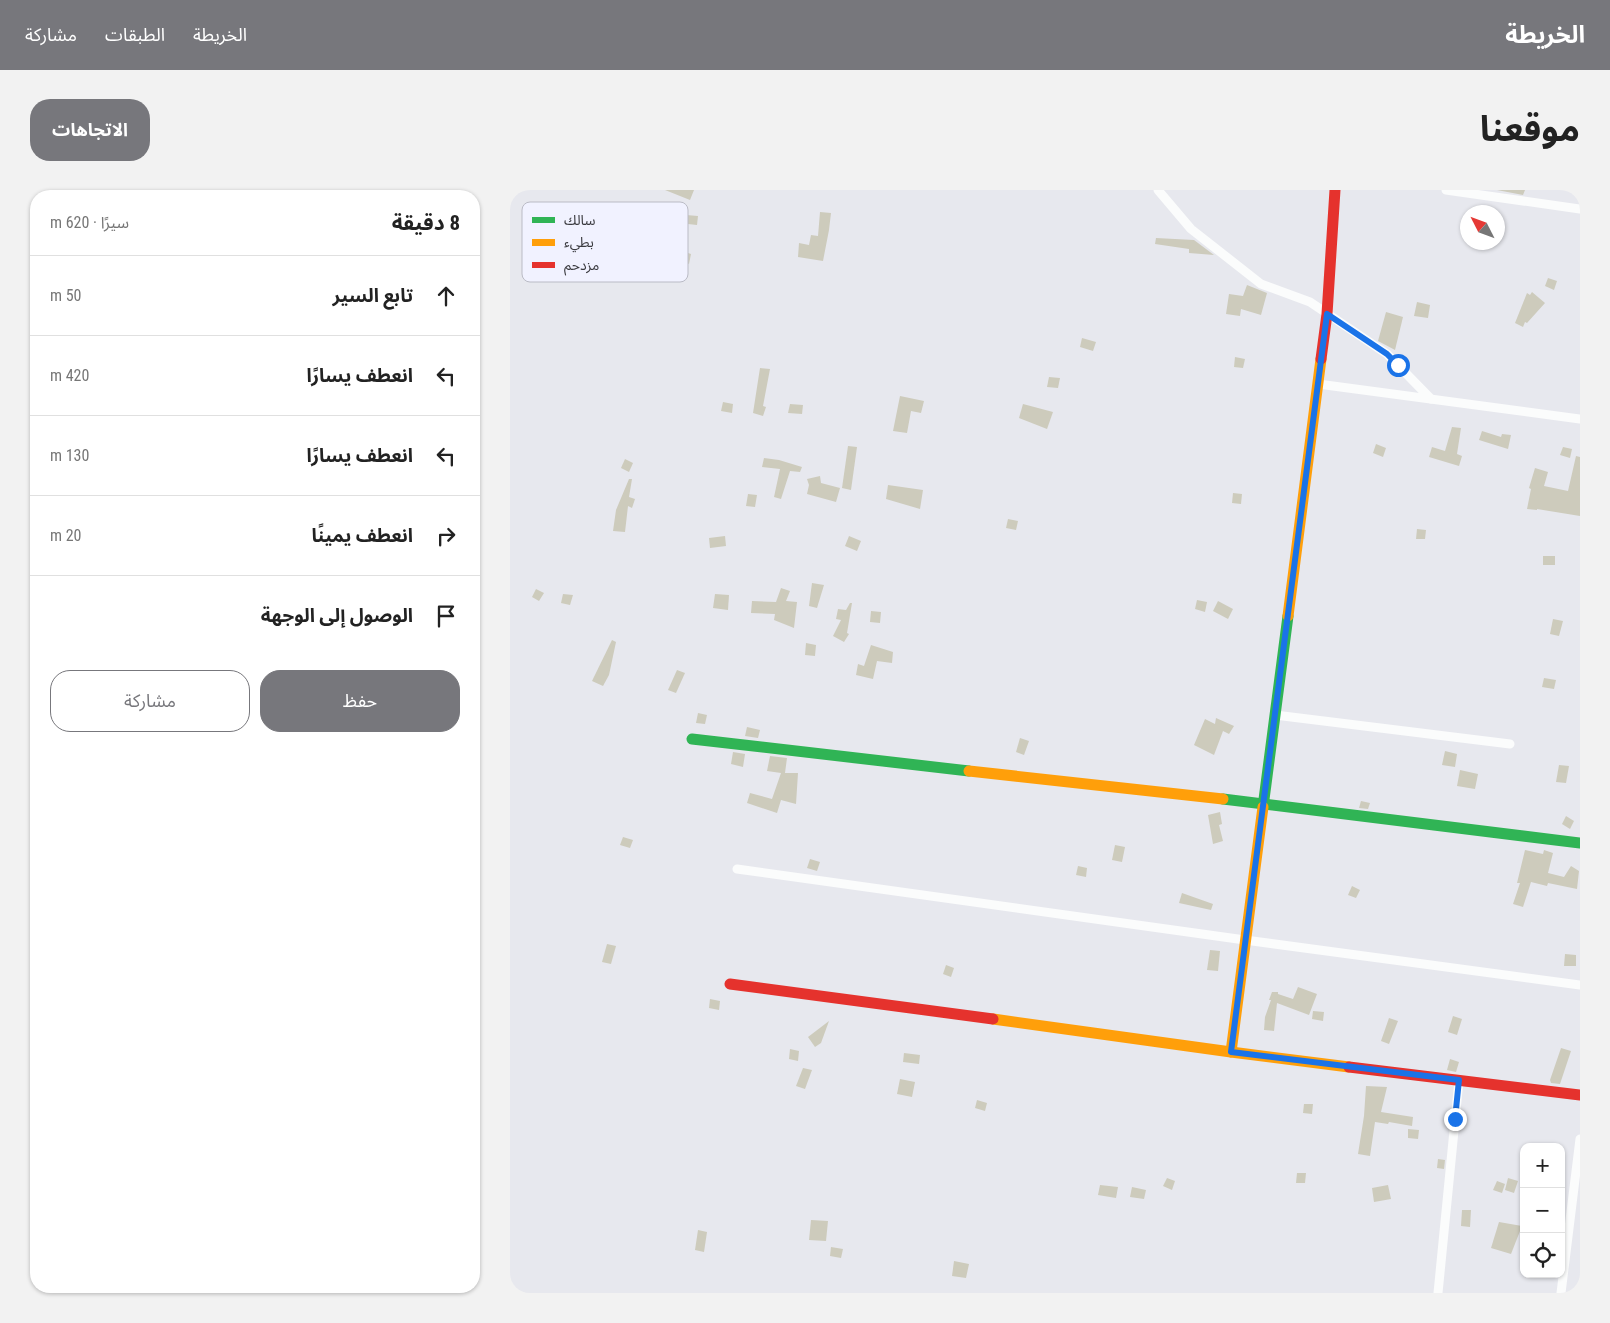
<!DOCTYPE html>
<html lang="ar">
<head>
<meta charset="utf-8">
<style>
	:root { --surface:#fff; --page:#f2f2f2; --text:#222; --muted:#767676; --line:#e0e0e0; --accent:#77777c }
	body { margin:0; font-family:"Roboto Condensed","Noto Sans Arabic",sans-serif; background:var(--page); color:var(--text); direction:rtl }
	.controls { position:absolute; right:15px; bottom:15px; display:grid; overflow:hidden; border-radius:10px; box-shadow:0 1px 4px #0004 }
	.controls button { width:45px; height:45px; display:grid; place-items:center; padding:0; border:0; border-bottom:1px solid var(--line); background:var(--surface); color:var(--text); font:25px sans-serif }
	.compass { position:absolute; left:950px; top:15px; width:45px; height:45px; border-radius:50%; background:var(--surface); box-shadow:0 1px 4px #0004; rotate:312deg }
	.stop { position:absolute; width:15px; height:15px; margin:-11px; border:4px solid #1a73e8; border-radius:50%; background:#fff }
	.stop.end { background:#1a73e8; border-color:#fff; box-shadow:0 1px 5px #0008 }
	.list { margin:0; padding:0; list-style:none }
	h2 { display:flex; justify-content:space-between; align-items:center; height:65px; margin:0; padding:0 20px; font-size:21px }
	h2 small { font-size:16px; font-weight:400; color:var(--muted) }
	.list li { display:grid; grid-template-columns:32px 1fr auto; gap:15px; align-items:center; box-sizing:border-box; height:80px; padding:0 20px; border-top:1px solid var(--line) }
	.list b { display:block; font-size:19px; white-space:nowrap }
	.list em { font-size:16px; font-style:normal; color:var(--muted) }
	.actions { display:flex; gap:10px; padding:15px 20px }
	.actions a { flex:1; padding:11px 0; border:1px solid var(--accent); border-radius:20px; text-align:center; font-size:18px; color:var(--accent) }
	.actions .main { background:var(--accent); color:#fff }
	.icon { flex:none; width:28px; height:28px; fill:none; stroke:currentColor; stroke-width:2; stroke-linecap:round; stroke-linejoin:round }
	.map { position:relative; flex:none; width:1070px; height:1103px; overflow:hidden; direction:ltr; border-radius:20px }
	header { display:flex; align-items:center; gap:30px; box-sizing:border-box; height:70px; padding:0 25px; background:var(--accent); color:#fff }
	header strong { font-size:24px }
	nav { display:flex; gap:28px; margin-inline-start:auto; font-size:18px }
	.intro { display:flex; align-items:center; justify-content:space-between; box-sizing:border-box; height:120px; padding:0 30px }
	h1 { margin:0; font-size:35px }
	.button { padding:12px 22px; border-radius:20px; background:var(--accent); color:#fff; font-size:18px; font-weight:700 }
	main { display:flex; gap:30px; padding:0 30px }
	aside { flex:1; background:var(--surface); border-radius:20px; box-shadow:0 1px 4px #0004 }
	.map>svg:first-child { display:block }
	.building { fill:#cdcbbc }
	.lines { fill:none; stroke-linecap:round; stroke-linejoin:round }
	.street { stroke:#fbfcfc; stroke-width:9 }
	.fast { stroke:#30b455; stroke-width:11 }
	.slow { stroke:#ff9f0a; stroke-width:11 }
	.jam { stroke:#e5322d; stroke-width:11 }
	.route { stroke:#1a73e8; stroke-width:6 }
	.key { fill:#f1f2ff; stroke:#babbc5; stroke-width:1 }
	.key-label { font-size:14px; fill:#3a3a3f }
</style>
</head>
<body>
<header>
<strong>الخريطة</strong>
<nav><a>الخريطة</a><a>الطبقات</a><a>مشاركة</a></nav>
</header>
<div class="intro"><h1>موقعنا</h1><a class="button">الاتجاهات</a></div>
<main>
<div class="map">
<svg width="1070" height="1103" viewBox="0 0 1070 1103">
	<rect width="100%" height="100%" fill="#e7e8ee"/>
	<g class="building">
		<path d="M155,0H184L180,10Z"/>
		<path d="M987,0H1015L1013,5Z"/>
		<path d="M310,22L321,23L319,40L313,71L288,67L289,53L299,55L301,45L308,46Z"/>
		<path d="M152,23L188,26L187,35L151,31Z"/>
		<path d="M646,48L684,50L704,65L679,63V59L645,54Z"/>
		<path d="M163,58L181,64L179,74L177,73L176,77L158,70Z"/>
		<path d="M1038,88L1047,91L1044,100L1035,96Z"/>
		<path d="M737,95L757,103L751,125L731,119L730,126L716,124L719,104L733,106Z"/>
		<path d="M1022,102L1035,113L1017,133L1015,132L1013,137L1005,133L1017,103L1020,105Z"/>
		<path d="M907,112L920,115L918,128L904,126Z"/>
		<path d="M876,122L893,127L885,160L868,151Z"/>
		<path d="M572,148L586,152L583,161L570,157Z"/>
		<path d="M725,167L735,169L733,178L724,177Z"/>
		<path d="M250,178L260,179L253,216L256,217L253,226L243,223Z"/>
		<path d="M539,187L550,188L548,198L537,197Z"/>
		<path d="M390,206L414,211L411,223L401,221L397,243L383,241Z"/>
		<path d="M213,212L223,214L222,223L211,221Z"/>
		<path d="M280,214L293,215L292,224L278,223Z"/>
		<path d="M513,214L543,222L537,239L509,228Z"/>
		<path d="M942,237L951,238L947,264L952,266L949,276L919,267L922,257L935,261Z"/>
		<path d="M972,241L991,247L992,244L1001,245L998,259L969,250Z"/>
		<path d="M866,254L876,258L873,267L863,263Z"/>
		<path d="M338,256L347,257L341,300L332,298Z"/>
		<path d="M1053,257L1062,259L1060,268L1050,265Z"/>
		<path d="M1066,266L1070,267V326L1027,319V320L1017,319L1021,299L1019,298L1025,278L1038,282L1034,296L1058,301Z"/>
		<path d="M254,268L269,270L292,277L290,282L280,281L271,309L264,307L270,279L252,277Z"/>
		<path d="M115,269L123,273L119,282L111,278Z"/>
		<path d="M310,286L311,293L330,298L326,312L297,304L299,295L297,289Z"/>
		<path d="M119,289H122L119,307L125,309L122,318L118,316L115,342L103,341L106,320Z"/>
		<path d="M378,295L413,300L410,319L376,309Z"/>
		<path d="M723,303L732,304L731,314L722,313Z"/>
		<path d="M238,304L247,305L245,317L236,316Z"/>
		<path d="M498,329L508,331L506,340L496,338Z"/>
		<path d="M907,339L916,340L915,349H906Z"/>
		<path d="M215,346L216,356L200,358L199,348Z"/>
		<path d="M339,346L351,351L347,361L335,356Z"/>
		<rect x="1033" y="366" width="12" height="9"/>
		<path d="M302,393L314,395L307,418L299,416Z"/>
		<path d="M271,398L280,401L276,411L287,412L284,438L264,430L265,424L241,423L242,411L266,412Z"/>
		<path d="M26,399L34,403L29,411L22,407Z"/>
		<path d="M53,404L63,405L60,415L51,413Z"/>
		<path d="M205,404L219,405L218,420L203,418Z"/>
		<path d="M687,410L697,412L695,422L685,419Z"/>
		<path d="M708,411L723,419L718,429L703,421Z"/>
		<path d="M340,413H342L337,443L339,444L334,452L323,446L331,430L326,429L328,419L336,420Z"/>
		<path d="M361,421L371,422L370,433L360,432Z"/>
		<path d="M1043,429L1053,431L1049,446L1040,444Z"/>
		<path d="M102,450L106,452L99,485L93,496L82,491Z"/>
		<path d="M296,453L306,455L305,466L295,465Z"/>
		<path d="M361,455L383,462L382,473L367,471L363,489L346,485L348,474L354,476Z"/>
		<path d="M167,480L175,483L166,503L158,500Z"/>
		<path d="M1034,488L1046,490L1044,499L1032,497Z"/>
		<path d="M188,523L197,525L195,534L186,533Z"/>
		<path d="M706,528L724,536L719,544L713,541L704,565L684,555L695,529L705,534Z"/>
		<path d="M237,537L250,540L248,548L235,546Z"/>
		<path d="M510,548L519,551L514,565L506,562Z"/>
		<path d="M935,561L947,564L945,577L932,575Z"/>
		<path d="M223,562L235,564L233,577L221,574Z"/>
		<path d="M260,566L277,568L275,583H288L286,614L271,610L267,623L237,613L240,603L262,609L271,583L257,581Z"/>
		<path d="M1049,575L1059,576L1056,593L1046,592Z"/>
		<path d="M950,580L968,584L965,599L947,596Z"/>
		<path d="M851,611L860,613L858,619L849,618Z"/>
		<path d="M710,622L712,634L709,635L713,651L703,654L698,625Z"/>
		<path d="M1056,626L1064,631L1060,639L1052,634Z"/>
		<path d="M113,647L123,650L120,658L110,655Z"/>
		<path d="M605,655L615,657L612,672L602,670Z"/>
		<path d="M1015,660L1033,664L1034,660L1043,663L1038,683L1054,687L1061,676L1069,681L1067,699L1038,693L1037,696L1021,692L1013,717L1003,714L1010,693H1007Z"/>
		<path d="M300,669L310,672L307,681L297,678Z"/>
		<path d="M568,676L577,678L576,687L566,685Z"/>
		<path d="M842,696L850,700L846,708L838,705Z"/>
		<path d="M672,703L703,714L701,720L669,713Z"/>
		<path d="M97,754L106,756L101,774L92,772Z"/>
		<path d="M700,760L710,761L708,781L697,780Z"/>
		<path d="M1055,764L1066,765V776H1054Z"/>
		<path d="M436,775L444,778L441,787L433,784Z"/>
		<path d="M788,797L807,804L799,825L767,813L764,841L754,840L755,827L761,810H759L762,802H768V804L783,809Z"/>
		<path d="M200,809L210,811L209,820L199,818Z"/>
		<path d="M803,821L814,822L813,831L802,829Z"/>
		<path d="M943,826L952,829L947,845L938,842Z"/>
		<path d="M879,828L888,831L879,854L871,851Z"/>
		<path d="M319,831L311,853L305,857L298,847Z"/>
		<path d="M1051,858L1061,861L1050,894L1041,893L1040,890Z"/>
		<path d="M280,859L289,861L288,871L279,869Z"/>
		<path d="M394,863L410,865L409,874L393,872Z"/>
		<path d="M940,869L949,872L946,882L937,880Z"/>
		<path d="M293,878L302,880L295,899L286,896Z"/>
		<path d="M390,889L405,892L402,907L387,904Z"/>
		<path d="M856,896L877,897L871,922L903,927L902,936L879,932L878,934L865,932L860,966L848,964L854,926Z"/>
		<path d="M467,910L477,913L475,921L465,918Z"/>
		<path d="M794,914H803L802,924L793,923Z"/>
		<path d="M898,939L909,940L908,949L898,948Z"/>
		<path d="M928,969L935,970L934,979L927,978Z"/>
		<path d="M787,983H796L795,993H786Z"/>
		<path d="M657,988L665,991L662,1000L653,996Z"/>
		<path d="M998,988L1008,991L1004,1003L995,1000Z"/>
		<path d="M987,991L995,994L992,1003L983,1000Z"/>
		<path d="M590,995L608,997L606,1008L588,1005Z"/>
		<path d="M878,995L881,1009L864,1012L862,998Z"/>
		<path d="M622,997L636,1000L634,1009L620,1007Z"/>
		<path d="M952,1020H961L960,1037L951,1036Z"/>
		<path d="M301,1030L318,1031L316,1051L299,1050Z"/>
		<path d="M989,1032L1012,1036L1001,1064L981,1058Z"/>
		<path d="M188,1040L197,1042L194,1062L185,1060Z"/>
		<path d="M321,1057L333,1059L331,1068L320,1066Z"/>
		<path d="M444,1071L459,1074L456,1088L442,1086Z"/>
	</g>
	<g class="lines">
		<g class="street">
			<path d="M648,0L681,39L751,94L800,112L877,164L921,209"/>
			<path d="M936,0L1070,19"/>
			<path d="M808,194L1070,229"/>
			<path d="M765,525L1000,554"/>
			<path d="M227,679L735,750L1070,795"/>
			<path d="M928,1103L949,890"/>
			<path d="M1051,1103L1070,949"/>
		</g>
		<g class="fast">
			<path d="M182,549L459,581"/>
			<path d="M713,609L1070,653"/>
			<path d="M753,617L778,426"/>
		</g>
		<g class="slow">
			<path d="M778,426L811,169"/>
			<path d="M459,581L713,609"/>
			<path d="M483,829L721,862L839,877"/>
			<path d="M721,862L753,617"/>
		</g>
		<g class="jam">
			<path d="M811,169L817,124L825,0"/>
			<path d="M220,794L483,829"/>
			<path d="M839,877L1070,905"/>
		</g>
	</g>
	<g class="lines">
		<path class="route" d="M888,175L877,164L817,124L721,862L949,890L945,929"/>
	</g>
	<rect x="12" y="12" width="166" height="80" rx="8" class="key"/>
	<rect x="22" y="27" width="23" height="6" fill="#30b455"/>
	<rect x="22" y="49" width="23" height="7" fill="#ff9f0a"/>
	<rect x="22" y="72" width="23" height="6" fill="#e5322d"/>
	<g class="key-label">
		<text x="54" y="35">سالك</text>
		<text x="54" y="57">بطيء</text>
		<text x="54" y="80">مزدحم</text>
	</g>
</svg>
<div class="controls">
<button>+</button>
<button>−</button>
<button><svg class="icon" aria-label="locate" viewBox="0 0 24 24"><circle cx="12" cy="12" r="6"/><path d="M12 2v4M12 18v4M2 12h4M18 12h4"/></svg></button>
</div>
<svg class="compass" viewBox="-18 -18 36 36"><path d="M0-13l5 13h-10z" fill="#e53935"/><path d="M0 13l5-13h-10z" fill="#767676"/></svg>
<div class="stop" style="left:888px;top:175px"></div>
<div class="stop end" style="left:945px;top:929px"></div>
</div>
<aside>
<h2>8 دقيقة<small>سيرًا · 620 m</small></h2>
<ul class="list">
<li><svg class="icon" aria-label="ahead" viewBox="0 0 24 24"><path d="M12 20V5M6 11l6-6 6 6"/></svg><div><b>تابع السير</b></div><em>50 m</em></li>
<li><svg class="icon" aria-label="left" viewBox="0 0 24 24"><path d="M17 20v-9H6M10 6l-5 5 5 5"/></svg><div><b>انعطف يسارًا</b></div><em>420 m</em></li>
<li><svg class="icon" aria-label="left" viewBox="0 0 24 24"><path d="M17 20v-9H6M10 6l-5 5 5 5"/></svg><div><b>انعطف يسارًا</b></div><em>130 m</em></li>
<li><svg class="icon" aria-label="right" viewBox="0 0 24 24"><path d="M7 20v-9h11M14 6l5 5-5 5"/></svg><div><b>انعطف يمينًا</b></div><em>20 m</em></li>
<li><svg class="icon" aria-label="arrive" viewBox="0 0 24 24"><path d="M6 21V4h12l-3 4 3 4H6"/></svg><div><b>الوصول إلى الوجهة</b></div></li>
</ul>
<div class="actions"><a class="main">حفظ</a><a>مشاركة</a></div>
</aside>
</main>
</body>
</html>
